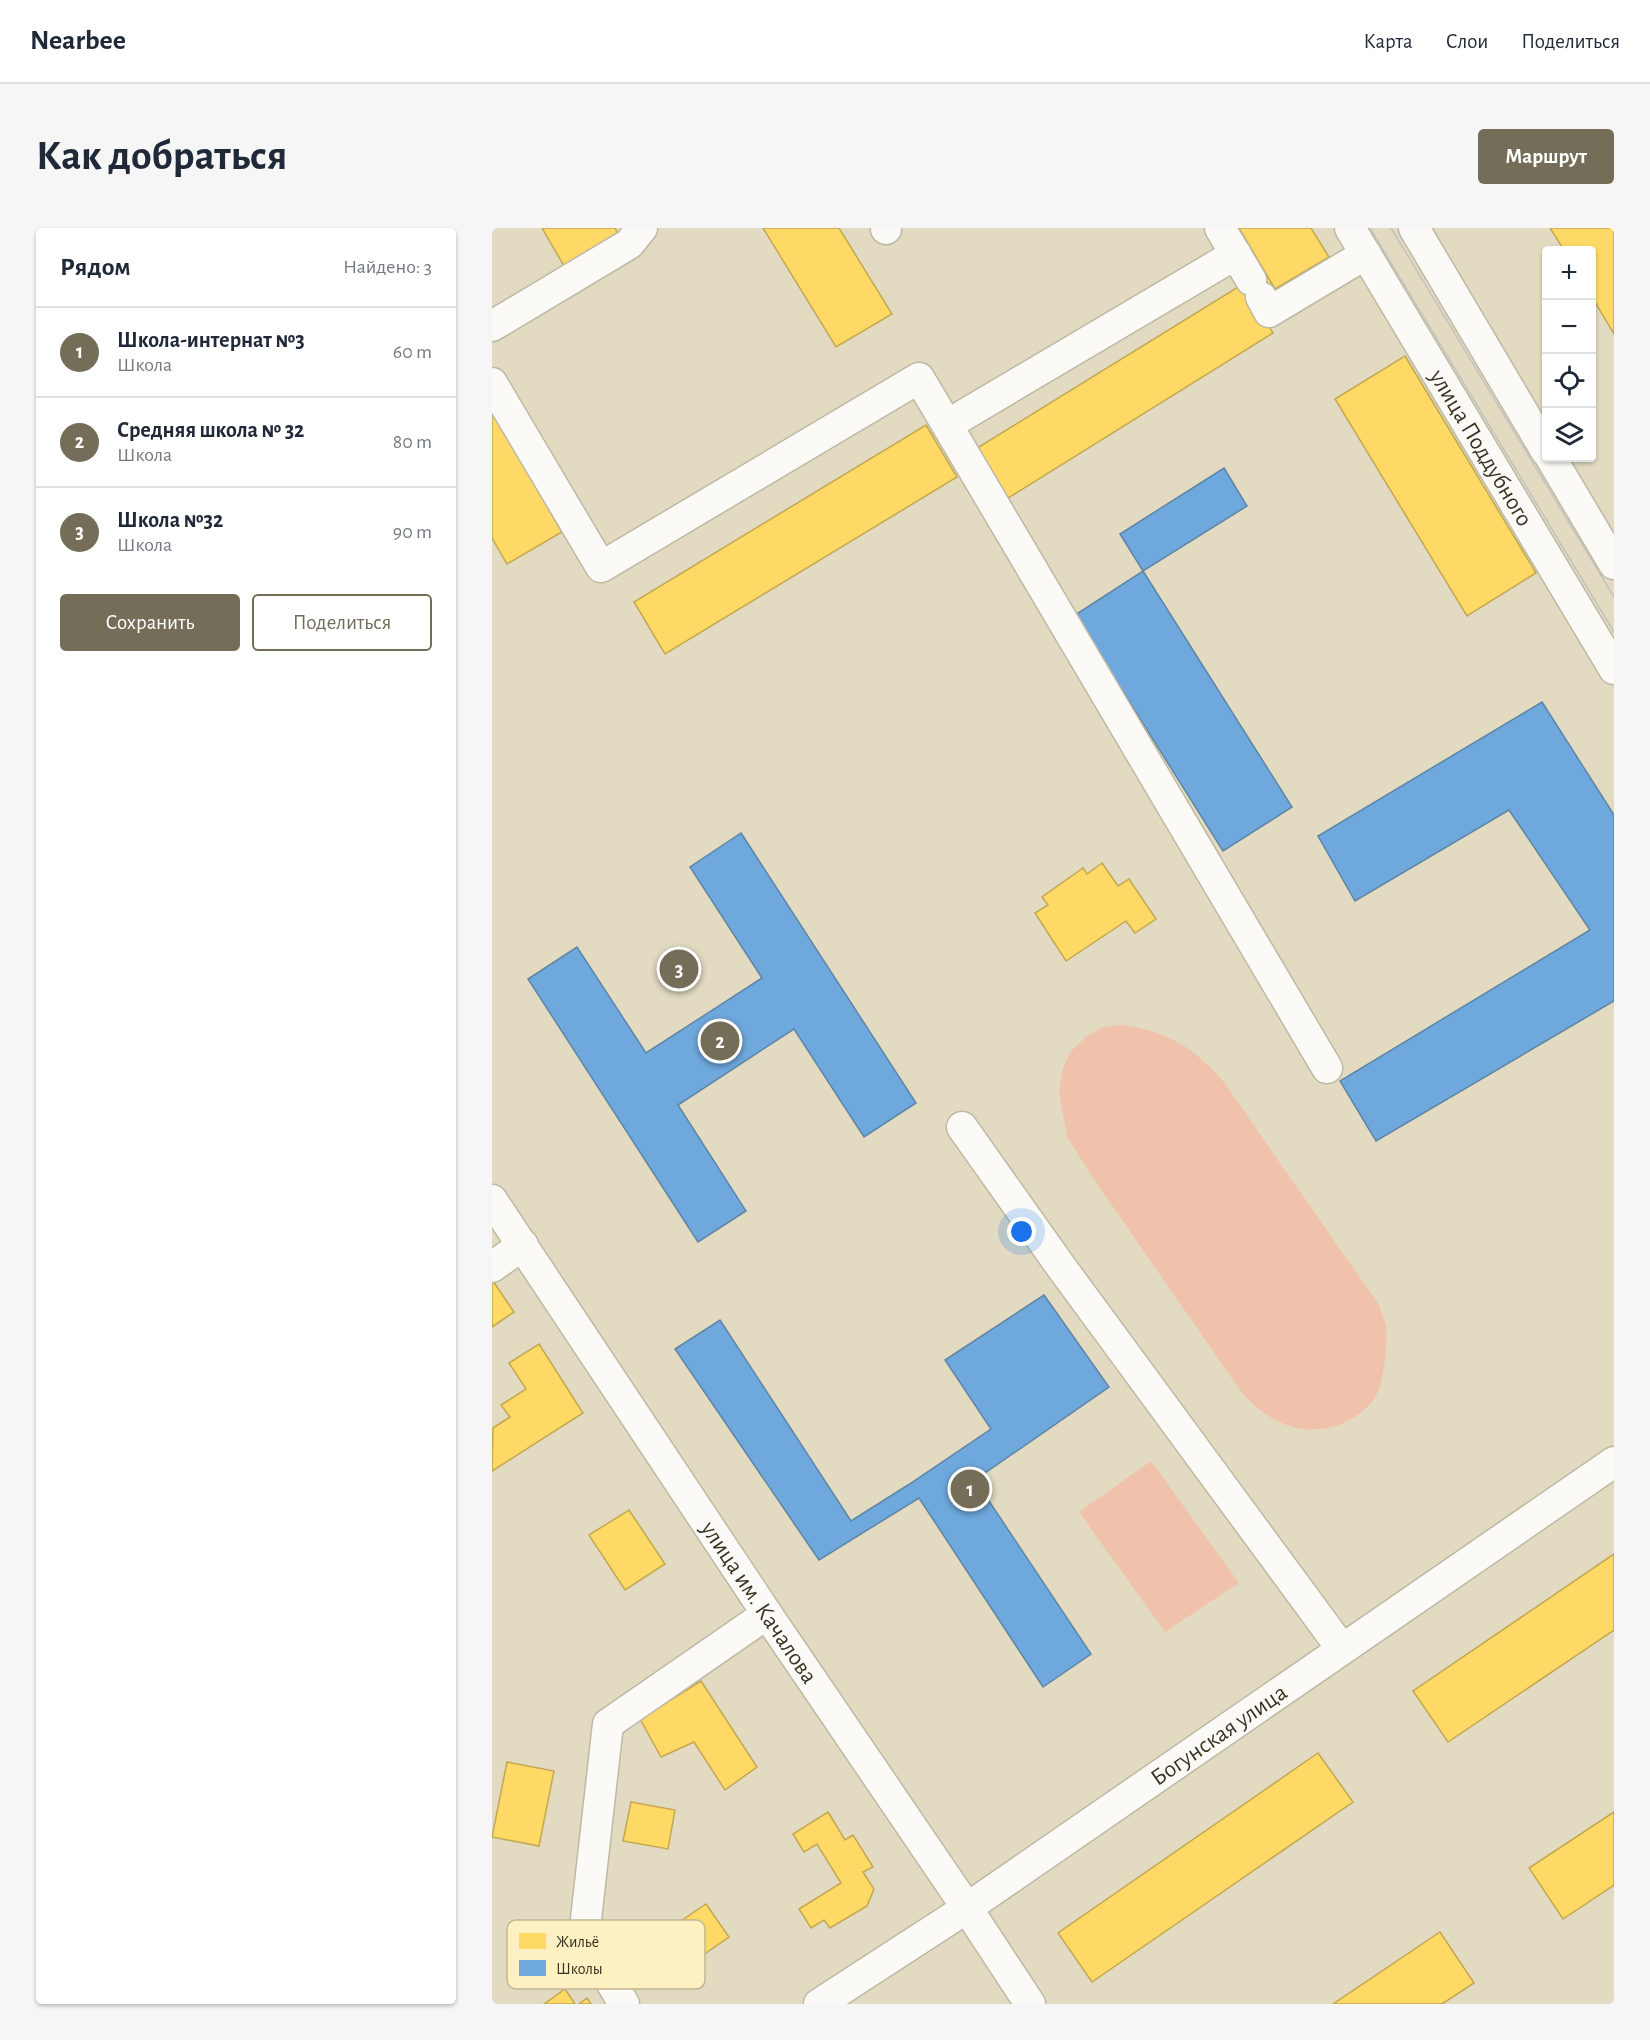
<!DOCTYPE html>
<html lang="ru">
<head>
<meta charset="utf-8">
<style>
	:root { --surface:#fff; --page:#f6f6f7; --text:#1f2937; --muted:#747a83; --line:#e0e1e3; --accent:#746e59 }
	body { margin:0; font-family:"Alegreya Sans",sans-serif; background:var(--page); color:var(--text) }
	.controls { position:absolute; right:18px; top:18px; display:grid; overflow:hidden; border-radius:6px; box-shadow:0 2px 4px #0004 }
	.controls button { width:54px; height:54px; display:grid; place-items:center; padding:0; border:0; border-bottom:2px solid var(--line); background:var(--surface); color:var(--text); font:30px sans-serif }
	.you { position:absolute; left:530px; top:1004px; width:21px; height:21px; margin:-15px; border:4px solid #fff; border-radius:50%; background:#1a73e8; box-shadow:0 0 0 9px #1a73e833 }
	.badge { display:grid; place-items:center; width:39px; height:39px; border-radius:50%; background:var(--accent); color:#fff; font-size:20px; font-weight:700 }
	.pin { position:absolute; translate:-50% -50%; border:3px solid #fff; box-shadow:0 2px 6px #0006 }
	.list { margin:0; padding:0; list-style:none }
	h2 { display:flex; justify-content:space-between; align-items:center; height:78px; margin:0; padding:0 24px; font-size:26px }
	h2 small { font-size:20px; font-weight:400; color:var(--muted) }
	.list li { display:grid; grid-template-columns:39px 1fr auto; gap:18px; align-items:center; box-sizing:border-box; height:90px; padding:0 24px; border-top:2px solid var(--line) }
	.list b { display:block; font-size:22px; white-space:nowrap }
	.list p { margin:0; font-size:20px; white-space:nowrap; color:var(--muted) }
	.list em { font-size:20px; font-style:normal; color:var(--muted) }
	.actions { display:flex; gap:12px; padding:18px 24px }
	.actions a { flex:1; padding:14px 0; border:2px solid var(--accent); border-radius:6px; text-align:center; font-size:21px; color:var(--accent) }
	.actions .main { background:var(--accent); color:#fff }
	.icon { flex:none; width:33px; height:33px; fill:none; stroke:currentColor; stroke-width:2; stroke-linecap:round; stroke-linejoin:round }
	.map { position:relative; flex:none; width:1122px; height:1776px; overflow:hidden; border-radius:6px }
	header { display:flex; align-items:center; gap:36px; box-sizing:border-box; height:84px; padding:0 30px; background:var(--surface); border-bottom:2px solid var(--line) }
	header strong { font-size:28px }
	nav { display:flex; gap:33px; margin-inline-start:auto; font-size:21px }
	.intro { display:flex; align-items:center; justify-content:space-between; box-sizing:border-box; height:144px; padding:0 36px }
	h1 { margin:0; font-size:42px }
	.button { padding:15px 27px; border-radius:6px; background:var(--accent); color:#fff; font-size:21px; font-weight:700 }
	main { display:flex; gap:36px; padding:0 36px }
	aside { flex:1; background:var(--surface); border-radius:6px; box-shadow:0 2px 4px #0004 }
	.map>svg:first-child { display:block }
	.green { fill:#f1c2ab }
	.homes { fill:#ffd966; stroke:#c3a751; stroke-width:1.5 }
	.schools { fill:#6fa8dc; stroke:#5e85a4; stroke-width:1.5 }
	.lines { fill:none; stroke-linecap:round; stroke-linejoin:round }
	.minor-casing { stroke:#beb9a5; stroke-width:33 }
	.minor { stroke:#fbfaf6; stroke-width:30 }
	.tram { stroke:#c4c2bb; stroke-width:1.5 }
	.labels { text-anchor:middle; stroke-width:6; stroke-linejoin:round; paint-order:stroke }
	.street-label { font-size:24px; fill:#383321; stroke:#fdf0c2 }
	.key { fill:#fdf0c2; stroke:#c2b792; stroke-width:1.5 }
	.key-label { font-size:16px; fill:#383321 }
</style>
</head>
<body>
<header>
<strong>Nearbee</strong>
<nav><a>Карта</a><a>Слои</a><a>Поделиться</a></nav>
</header>
<div class="intro"><h1>Как добраться</h1><a class="button">Маршрут</a></div>
<main>
<aside>
<h2>Рядом<small>Найдено: 3</small></h2>
<ul class="list">
<li><span class="badge">1</span><div><b>Школа-интернат №3</b><p>Школа</p></div><em>60 m</em></li>
<li><span class="badge">2</span><div><b>Средняя школа № 32</b><p>Школа</p></div><em>80 m</em></li>
<li><span class="badge">3</span><div><b>Школа №32</b><p>Школа</p></div><em>90 m</em></li>
</ul>
<div class="actions"><a class="main">Сохранить</a><a>Поделиться</a></div>
</aside>
<div class="map">
<svg width="1122" height="1776" viewBox="0 0 1122 1776">
	<rect width="100%" height="100%" fill="#e2dbc2"/>
	<g class="green">
		<path d="M630,797C676,803 701,819 731,853L887,1077C889,1084 893,1092 894,1099C896,1117 892,1152 884,1168C879,1177 869,1185 861,1190C820,1214 779,1198 750,1165L601,950L575,909L567,864L571,840L579,823L595,808L611,799Z"/>
		<path d="M659,1233L747,1355L673,1404L587,1284Z"/>
	</g>
	<g class="homes">
		<path d="M50,0H123L126,6L72,38Z"/>
		<path d="M271,0H347L400,86L344,119Z"/>
		<path d="M747,0H819L837,29L783,61Z"/>
		<path d="M1058,0H1122V106L1100,69V22H1072Z"/>
		<path d="M772,43L783,61L762,73L781,105L513,272L482,222Z"/>
		<path d="M913,128L1044,345L975,388L843,171Z"/>
		<path d="M0,184L70,304L15,336L0,310Z"/>
		<path d="M434,197L465,249L173,426L142,374Z"/>
		<path d="M610,635L626,658L637,651L664,691L643,705L634,693L574,733L543,685L556,677L550,669L591,640L595,646Z"/>
		<path d="M1,1053L22,1084L0,1099V1054Z"/>
		<path d="M47,1116L91,1185L0,1243L1,1200L18,1189L9,1177L34,1161L17,1135Z"/>
		<path d="M137,1282L173,1336L133,1362L97,1307Z"/>
		<path d="M1122,1326V1402L956,1514L921,1463Z"/>
		<path d="M209,1453L265,1539L233,1562L202,1514L169,1529L148,1491Z"/>
		<path d="M826,1525L861,1574L600,1754L566,1705Z"/>
		<path d="M15,1534L62,1543L47,1618L0,1609Z"/>
		<path d="M139,1574L183,1582L176,1621L131,1613Z"/>
		<path d="M336,1584L353,1612L361,1607L381,1639L371,1644L382,1661L375,1678L338,1700L332,1692L319,1700L307,1681L349,1655L325,1616L312,1624L301,1606Z"/>
		<path d="M1122,1584V1657L1071,1691L1037,1640Z"/>
		<path d="M214,1676L237,1709L175,1752L152,1718Z"/>
		<path d="M948,1704L982,1755L950,1776H841Z"/>
		<path d="M73,1761L83,1776H52Z"/>
		<path d="M95,1770L99,1776H87Z"/>
	</g>
	<g class="schools">
		<path d="M732,240L755,278L651,343L628,306Z"/>
		<path d="M651,343L800,579L731,623L583,387Z"/>
		<path d="M1050,474L1122,587V773L884,913L848,853L1098,702L1017,582L863,673L826,608Z"/>
		<path d="M249,605L424,875L372,909L302,801L186,877L254,983L206,1014L36,751L85,719L154,825L270,750L198,639Z"/>
		<path d="M552,1067L617,1159L483,1252L599,1426L551,1459L427,1270L327,1332L183,1121L228,1092L359,1293L416,1257L499,1201L453,1132Z"/>
	</g>
	<g class="lines">
		<defs>
			<g id="minor">
				<path d="M394,0V1"/>
				<path d="M728,0L759,52"/>
				<path id="s1" d="M858,0L1122,441"/>
				<path d="M922,0L1054,223"/>
				<path d="M769,69L777,84L874,26"/>
				<path d="M0,98L137,16L150,0"/>
				<path d="M0,155L109,339L427,150L455,197L744,26"/>
				<path d="M455,197L835,840"/>
				<path d="M1059,230L1122,336"/>
				<path d="M470,899L567,1036L850,1421"/>
				<path id="s2" d="M0,972L275,1386L475,1680L538,1776"/>
				<path d="M0,1039L31,1017"/>
				<path d="M132,1776L92,1709L116,1496L275,1386"/>
				<path id="s3" d="M327,1776L475,1680L1122,1234"/>
			</g>
		</defs>
		<use href="#minor" class="minor-casing"/>
		<use href="#minor" class="minor"/>
		<g class="tram">
			<path d="M878,0L1122,404"/>
			<path d="M899,0L1122,369"/>
		</g>
	</g>
	<g class="labels">
		<g class="street-label">
			<text dy="8" stroke="none"><textPath href="#s1" startOffset="256">улица Поддубного</textPath></text>
			<text dy="8" stroke="none"><textPath href="#s2" startOffset="483">улица им. Качалова</textPath></text>
			<text dy="8" stroke="none"><textPath href="#s3" startOffset="482">Богунская улица</textPath></text>
		</g>
	</g>
	<rect x="15" y="1692" width="198" height="69" rx="9" class="key"/>
	<rect x="27" y="1705" width="27" height="16" fill="#ffd966"/>
	<rect x="27" y="1732" width="27" height="16" fill="#6fa8dc"/>
	<g class="key-label">
		<text x="64" y="1719">Жильё</text>
		<text x="64" y="1746">Школы</text>
	</g>
</svg>
<div class="controls">
<button>+</button>
<button>−</button>
<button><svg class="icon" aria-label="locate" viewBox="0 0 24 24"><circle cx="12" cy="12" r="6"/><path d="M12 2v4M12 18v4M2 12h4M18 12h4"/></svg></button>
<button><svg class="icon" aria-label="layers" viewBox="0 0 24 24"><path d="M12 4l9 5-9 5-9-5zM3 14l9 5 9-5"/></svg></button>
</div>
<div class="you"></div>
<div class="pin badge" style="left:478px;top:1261px">1</div>
<div class="pin badge" style="left:228px;top:813px">2</div>
<div class="pin badge" style="left:187px;top:741px">3</div>
</div>
</main>
</body>
</html>
